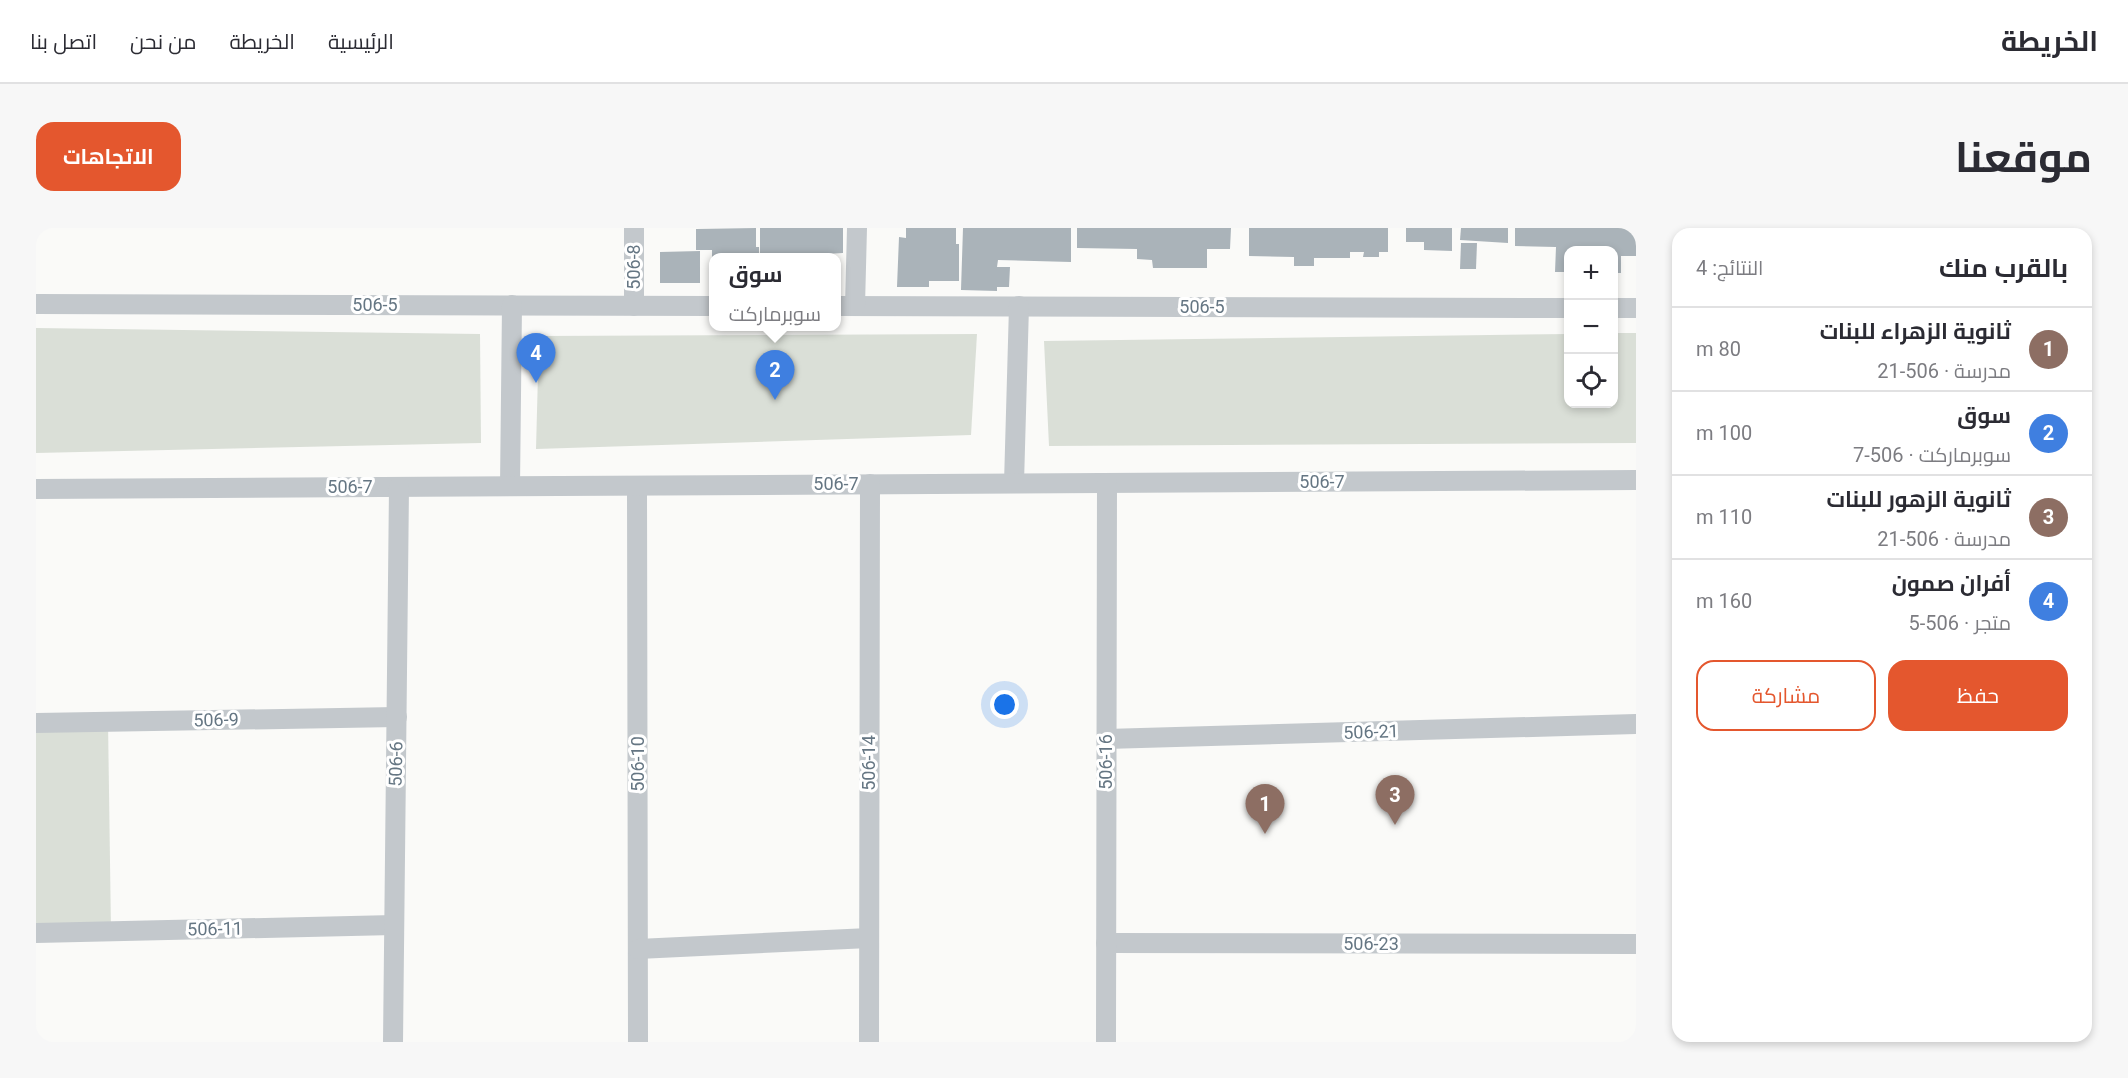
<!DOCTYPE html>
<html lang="ar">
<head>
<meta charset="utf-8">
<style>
	:root { --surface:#fff; --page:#f7f7f7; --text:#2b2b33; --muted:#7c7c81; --line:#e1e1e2; --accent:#e4572e }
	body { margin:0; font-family:Roboto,Cairo,sans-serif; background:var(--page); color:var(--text); direction:rtl }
	.controls { position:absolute; right:18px; top:18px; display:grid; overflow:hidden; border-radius:12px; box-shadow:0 3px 9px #0003 }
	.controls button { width:54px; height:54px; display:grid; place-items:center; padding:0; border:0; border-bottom:2px solid var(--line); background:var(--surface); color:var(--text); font:30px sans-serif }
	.you { position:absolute; left:969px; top:477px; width:21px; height:21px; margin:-15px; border:4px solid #fff; border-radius:50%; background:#1a73e8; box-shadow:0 0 0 9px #1a73e833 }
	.badge { display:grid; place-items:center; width:39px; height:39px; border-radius:50%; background:var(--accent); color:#fff; font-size:20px; font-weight:700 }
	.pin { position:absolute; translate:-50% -50px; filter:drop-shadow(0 2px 3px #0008) }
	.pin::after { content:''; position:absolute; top:32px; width:21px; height:18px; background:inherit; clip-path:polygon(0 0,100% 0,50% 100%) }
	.popup { position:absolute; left:673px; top:25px; width:132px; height:78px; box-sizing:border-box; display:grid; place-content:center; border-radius:12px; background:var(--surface); filter:drop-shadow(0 2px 4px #0005); font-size:20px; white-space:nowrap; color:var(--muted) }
	.popup b { font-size:22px; color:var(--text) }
	.popup::after { content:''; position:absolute; left:50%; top:100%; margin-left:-12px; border:12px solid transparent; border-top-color:var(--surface) }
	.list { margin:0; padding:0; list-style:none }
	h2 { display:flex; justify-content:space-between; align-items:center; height:78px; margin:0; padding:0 24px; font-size:26px }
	h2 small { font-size:20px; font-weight:400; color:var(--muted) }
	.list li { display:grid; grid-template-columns:39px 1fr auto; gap:18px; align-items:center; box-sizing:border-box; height:84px; padding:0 24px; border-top:2px solid var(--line) }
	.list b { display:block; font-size:22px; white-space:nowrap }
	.list p { margin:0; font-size:20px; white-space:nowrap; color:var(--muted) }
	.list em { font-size:20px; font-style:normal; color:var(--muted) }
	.actions { display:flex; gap:12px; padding:18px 24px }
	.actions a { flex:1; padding:14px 0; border:2px solid var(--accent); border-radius:18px; text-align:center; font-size:21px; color:var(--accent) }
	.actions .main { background:var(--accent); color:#fff }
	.icon { flex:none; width:33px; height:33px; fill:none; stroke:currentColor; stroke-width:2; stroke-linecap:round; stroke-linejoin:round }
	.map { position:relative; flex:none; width:1600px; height:814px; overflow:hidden; direction:ltr; border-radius:18px }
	header { display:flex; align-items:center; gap:36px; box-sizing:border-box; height:84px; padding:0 30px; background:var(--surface); border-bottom:2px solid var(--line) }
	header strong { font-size:28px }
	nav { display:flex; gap:33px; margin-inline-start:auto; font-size:21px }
	.intro { display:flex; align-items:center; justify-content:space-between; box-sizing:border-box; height:144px; padding:0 36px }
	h1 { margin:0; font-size:42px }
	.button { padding:15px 27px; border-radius:18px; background:var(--accent); color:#fff; font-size:21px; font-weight:700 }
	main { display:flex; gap:36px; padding:0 36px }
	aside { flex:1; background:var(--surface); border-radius:18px; box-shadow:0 3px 9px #0003 }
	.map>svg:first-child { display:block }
	.green { fill:#dadfd7 }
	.building { fill:#aab3b9 }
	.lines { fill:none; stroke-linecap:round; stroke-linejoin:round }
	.street { stroke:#c3c8cc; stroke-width:20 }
	.labels { text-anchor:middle; stroke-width:6; stroke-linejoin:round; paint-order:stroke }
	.street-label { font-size:18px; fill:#657683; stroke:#fff }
</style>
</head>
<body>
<header>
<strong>الخريطة</strong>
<nav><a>الرئيسية</a><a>الخريطة</a><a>من نحن</a><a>اتصل بنا</a></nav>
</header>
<div class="intro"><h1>موقعنا</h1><a class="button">الاتجاهات</a></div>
<main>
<aside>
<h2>بالقرب منك<small>النتائج: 4</small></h2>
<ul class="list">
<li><span class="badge" style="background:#8d6e63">1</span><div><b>ثانوية الزهراء للبنات</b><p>مدرسة · 506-21</p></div><em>80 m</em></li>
<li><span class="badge" style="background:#3f7fe0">2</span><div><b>سوق</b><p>سوبرماركت · 506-7</p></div><em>100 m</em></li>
<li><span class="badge" style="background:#8d6e63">3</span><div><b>ثانوية الزهور للبنات</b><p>مدرسة · 506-21</p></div><em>110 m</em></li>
<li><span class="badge" style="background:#3f7fe0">4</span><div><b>أفران صمون</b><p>متجر · 506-5</p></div><em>160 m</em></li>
</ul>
<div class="actions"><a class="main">حفظ</a><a>مشاركة</a></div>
</aside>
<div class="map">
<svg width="1600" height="814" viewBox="0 0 1600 814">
	<rect width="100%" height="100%" fill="#fafaf8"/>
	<g class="green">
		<path d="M0,100L444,106L445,215L0,225Z"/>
		<path d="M1578,105H1600V215L1013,218L1008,113L1532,106V176H1578Z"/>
		<path d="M941,106L935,207L500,221L503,108Z"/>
		<path d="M72,493L75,703L0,705V495Z"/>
	</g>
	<g class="building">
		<path d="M720,0V19H723V30H676V22H660V1Z"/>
		<path d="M724,0H807V25L789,26V30H724Z"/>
		<path d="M870,0H920V16H923V53H893V59H861L863,9L870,10Z"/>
		<path d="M927,0H1035V34L962,32L961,39H974L973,59H961V63L925,62Z"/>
		<path d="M1041,0H1195L1194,21H1171V40H1117L1116,32L1101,31V21L1041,20Z"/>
		<path d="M1213,0H1352V24H1343V29H1327L1328,24H1314V30H1278V38H1258V29L1213,28Z"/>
		<path d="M1370,0H1416V23L1388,22V14H1370Z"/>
		<path d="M1425,0H1472V15L1424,12Z"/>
		<path d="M1479,0H1600V28H1585V45H1578V22H1532V44H1519L1520,19L1479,18Z"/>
		<path d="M1425,15H1441L1440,41H1424Z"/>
		<path d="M664,23V55H624V24Z"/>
	</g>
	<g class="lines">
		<g class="street">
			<path d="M598,0V78"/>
			<path d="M0,76L678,78"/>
			<path d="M801,78L1532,80"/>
			<path d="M819,78L821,0"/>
			<path d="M1578,80H1600"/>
			<path d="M978,255L983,78"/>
			<path d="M474,258L476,77"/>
			<path d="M601,258L602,814"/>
			<path d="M0,261L1600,252"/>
			<path d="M0,495L361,489"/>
			<path d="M1070,511L1600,496"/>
			<path d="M0,705L358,697"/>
			<path d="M1070,715L1600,716"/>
			<path d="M602,721L833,710"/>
			<path d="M357,814L363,259"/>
			<path d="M833,814L834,256"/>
			<path d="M1070,814L1071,255"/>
		</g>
	</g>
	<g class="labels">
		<g class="street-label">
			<text transform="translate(598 39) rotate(-90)" y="6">506-8</text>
			<text x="339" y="83">506-5</text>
			<text x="1166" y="85">506-5</text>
			<text x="1286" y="260">506-7</text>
			<text x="800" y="262">506-7</text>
			<text x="314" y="265">506-7</text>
			<text transform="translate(180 492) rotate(-1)" y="6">506-9</text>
			<text transform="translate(1335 504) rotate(-2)" y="6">506-21</text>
			<text transform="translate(1070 534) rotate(-90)" y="6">506-16</text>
			<text transform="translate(833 535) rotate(-90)" y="6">506-14</text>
			<text transform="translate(360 536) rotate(-89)" y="6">506-6</text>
			<text transform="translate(602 536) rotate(-90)" y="6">506-10</text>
			<text transform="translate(179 701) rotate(-1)" y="6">506-11</text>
			<text x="1335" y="722">506-23</text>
		</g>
	</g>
</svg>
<div class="controls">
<button>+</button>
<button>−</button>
<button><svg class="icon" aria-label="locate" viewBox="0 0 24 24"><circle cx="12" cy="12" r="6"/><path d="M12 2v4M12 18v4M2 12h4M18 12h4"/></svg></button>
</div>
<div class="you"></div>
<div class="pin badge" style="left:1229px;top:606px;background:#8d6e63">1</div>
<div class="pin badge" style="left:739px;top:172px;background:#3f7fe0">2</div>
<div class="popup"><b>سوق</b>سوبرماركت</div>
<div class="pin badge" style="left:1359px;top:597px;background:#8d6e63">3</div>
<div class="pin badge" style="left:500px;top:155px;background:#3f7fe0">4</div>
</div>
</main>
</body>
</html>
